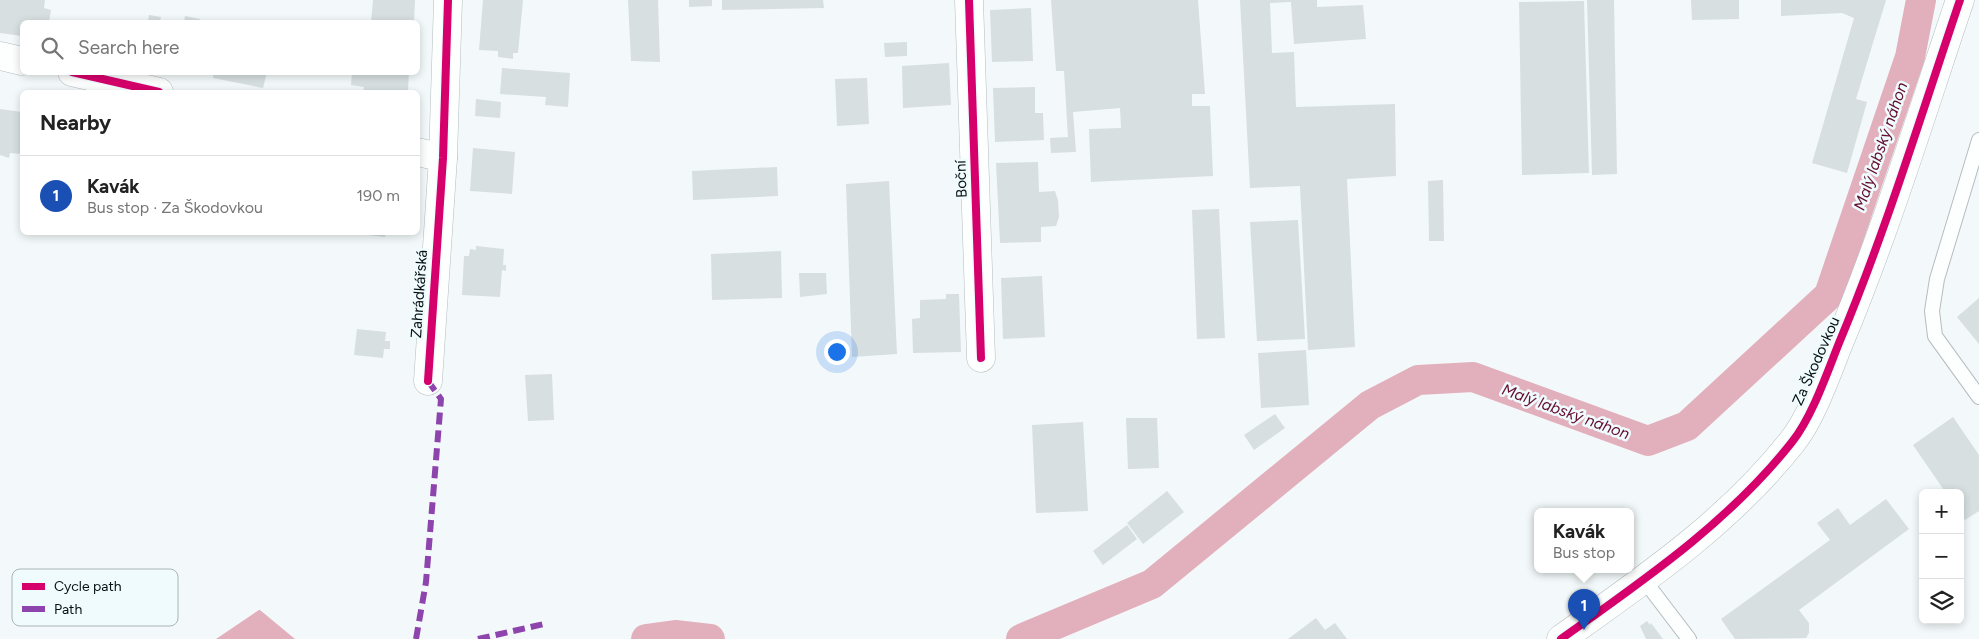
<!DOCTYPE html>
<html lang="en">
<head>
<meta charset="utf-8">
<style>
	:root { --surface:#fff; --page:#f6f6f6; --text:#222; --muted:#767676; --line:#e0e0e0; --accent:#d93025 }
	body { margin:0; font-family:Figtree,sans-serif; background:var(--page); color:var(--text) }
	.controls { position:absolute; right:15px; bottom:15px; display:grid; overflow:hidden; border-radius:8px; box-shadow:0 2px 8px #0003 }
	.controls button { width:45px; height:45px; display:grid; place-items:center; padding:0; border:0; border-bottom:1px solid var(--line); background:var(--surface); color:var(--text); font:25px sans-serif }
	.you { position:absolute; left:836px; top:351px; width:18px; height:18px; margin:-12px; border:4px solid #fff; border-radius:50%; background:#1a73e8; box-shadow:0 0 0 8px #1a73e833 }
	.badge { display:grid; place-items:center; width:32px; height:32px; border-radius:50%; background:var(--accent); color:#fff; font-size:16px; font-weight:700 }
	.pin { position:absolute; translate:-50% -41px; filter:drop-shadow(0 1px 2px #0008) }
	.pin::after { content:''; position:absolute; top:26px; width:18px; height:15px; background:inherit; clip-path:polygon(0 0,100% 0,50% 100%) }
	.popup { position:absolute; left:1534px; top:508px; width:100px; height:65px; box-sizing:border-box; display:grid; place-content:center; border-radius:8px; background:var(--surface); filter:drop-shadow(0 1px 4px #0005); font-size:16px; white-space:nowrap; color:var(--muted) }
	.popup b { font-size:19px; color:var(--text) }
	.popup::after { content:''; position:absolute; left:50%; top:100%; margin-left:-10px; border:10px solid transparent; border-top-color:var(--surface) }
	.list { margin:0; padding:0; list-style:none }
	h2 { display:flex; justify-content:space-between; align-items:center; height:65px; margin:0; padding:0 20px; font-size:21px }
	h2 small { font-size:16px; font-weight:400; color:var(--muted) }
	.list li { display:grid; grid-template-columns:32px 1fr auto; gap:15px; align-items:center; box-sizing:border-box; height:80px; padding:0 20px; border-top:1px solid var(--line) }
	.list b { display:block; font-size:19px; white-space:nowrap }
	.list p { margin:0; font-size:16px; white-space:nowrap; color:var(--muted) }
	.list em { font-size:16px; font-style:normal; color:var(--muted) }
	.icon { flex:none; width:28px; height:28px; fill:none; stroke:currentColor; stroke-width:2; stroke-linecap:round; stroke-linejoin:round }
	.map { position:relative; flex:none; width:1979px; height:639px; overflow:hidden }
	.search { position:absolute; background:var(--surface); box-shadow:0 2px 8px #0003; left:20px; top:20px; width:400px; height:55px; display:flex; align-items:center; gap:12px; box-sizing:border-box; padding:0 18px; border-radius:8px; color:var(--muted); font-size:19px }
	.panel { position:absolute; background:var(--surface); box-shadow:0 2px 8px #0003; left:20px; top:90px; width:400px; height:145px; border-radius:8px }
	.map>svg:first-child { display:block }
	.water { fill:#e2b0bc }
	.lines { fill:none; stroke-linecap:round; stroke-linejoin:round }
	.canal { stroke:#e2b0bc; stroke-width:30 }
	.building { fill:#d7dfe1 }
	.service-casing { stroke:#b5bdbf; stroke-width:16 }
	.minor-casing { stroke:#b5bdbf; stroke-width:29 }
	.service { stroke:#fdfefe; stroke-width:14 }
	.minor { stroke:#fdfefe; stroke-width:28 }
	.quiet { stroke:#8e44ad; stroke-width:6; stroke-dasharray:12 6; stroke-linecap:butt }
	.cycleway-casing { stroke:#f0fbfd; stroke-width:11 }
	.cycleway { stroke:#d6006c; stroke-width:8 }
	.labels { text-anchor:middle; stroke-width:5; stroke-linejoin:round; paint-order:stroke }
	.street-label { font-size:15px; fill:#060f11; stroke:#f0fbfd }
	.water-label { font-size:16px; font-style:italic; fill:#640d2f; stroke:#f0fbfd }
	.key { fill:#f0fbfd; stroke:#aab4b6; stroke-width:1 }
	.key-label { font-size:14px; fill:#060f11 }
</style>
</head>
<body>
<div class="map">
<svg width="1979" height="639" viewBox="0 0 1979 639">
	<rect width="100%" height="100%" fill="#f3f9fa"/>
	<path class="water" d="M260,610L295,639H216L259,610Z"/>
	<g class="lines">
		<g class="canal">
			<path d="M646,639L675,635L710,639"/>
			<path d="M1021,639L1152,584L1370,405L1418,380L1473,377L1648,441L1687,426L1829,295L1910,57L1921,0"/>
		</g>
	</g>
	<g class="building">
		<path d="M0,0H45L44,8L51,10L49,22H22V36L0,33Z"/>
		<path d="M373,0H415L414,22H371Z"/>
		<path d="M483,0H523L518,53H513V59L498,57V51L479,50Z"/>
		<path d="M628,0H658L660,62L631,61Z"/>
		<path d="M689,0H712V6L689,7Z"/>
		<path d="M722,0H823L824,8L722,10Z"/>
		<path d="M1051,0H1198L1205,94H1192V106H1210L1213,176L1091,182L1089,129L1121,128L1120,108L1073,112L1076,152L1051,153L1050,138L1068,137L1064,71H1056Z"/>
		<path d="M1240,0H1317V7L1363,5L1366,39L1294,44L1291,2L1270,3L1272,53L1294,52L1296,107L1395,104L1396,176L1347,179L1355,347L1308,350L1300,186L1250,188Z"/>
		<path d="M1587,0H1614L1617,174L1592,175Z"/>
		<path d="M1691,0H1739V19L1692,20Z"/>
		<path d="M1781,0H1886L1856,99L1867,102L1847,173L1812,163L1854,18L1842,13L1781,16Z"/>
		<path d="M1584,1L1589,173L1522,175L1519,2Z"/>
		<path d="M1031,8L1033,61L992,62L990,10Z"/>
		<path d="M149,15L161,17L160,22H148Z"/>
		<path d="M185,16L200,19L199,22H184Z"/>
		<path d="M907,42V56L885,57L884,43Z"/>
		<path d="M949,63L951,105L903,108L902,66Z"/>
		<path d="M502,68L570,73L568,107L545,105L546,97L500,94Z"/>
		<path d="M214,72H267L263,88L213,78Z"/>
		<path d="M352,72H409L408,90H411V92H363L364,87L351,85Z"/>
		<path d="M867,78L869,124L837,126L835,79Z"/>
		<path d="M1035,87V113H1043L1044,140L995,142L993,88Z"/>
		<path d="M476,99L501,102L500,118L475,116Z"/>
		<path d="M0,109L22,112V154L10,153L9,158L0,155Z"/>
		<path d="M473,148L515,152L512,194L470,191Z"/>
		<path d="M1038,162L1039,192L1055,191L1058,200L1059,217L1056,226L1041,227V242L1000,243L996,163Z"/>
		<path d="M777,167L778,196L693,200L692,171Z"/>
		<path d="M1443,180L1444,241H1429L1428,181Z"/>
		<path d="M889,181L897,354L852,357L846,184Z"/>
		<path d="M1219,209L1225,338L1197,339L1192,210Z"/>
		<path d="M1298,220L1305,339L1257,341L1250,222Z"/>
		<path d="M343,232H386L385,237Z"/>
		<path d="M476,246L504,249L503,265H506V271L502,270L500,297L462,295L464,256H469L470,249L476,250Z"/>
		<path d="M781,251L782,298L712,300L711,254Z"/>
		<path d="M799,273H826L827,294L800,297Z"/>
		<path d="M1042,276L1045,337L1003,339L1001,278Z"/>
		<path d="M946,294H959L961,352L913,353L912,319L920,318V300L946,299Z"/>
		<path d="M1979,298V344L1957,317Z"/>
		<path d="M357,329L386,332L385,341H390V349H384L383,358L354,355Z"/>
		<path d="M1306,350L1309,405L1261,408L1258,353Z"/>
		<path d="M552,374L554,420L528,421L525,375Z"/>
		<path d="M1275,414L1285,428L1254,450L1244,435Z"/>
		<path d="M1953,417L1979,455V511L1965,520L1960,513V493H1946L1913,445Z"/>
		<path d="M1126,418H1157L1159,468L1128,469Z"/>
		<path d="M1083,422L1088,511L1036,513L1032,425Z"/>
		<path d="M1167,491L1184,512L1143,544L1127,523Z"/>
		<path d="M1886,499L1909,529L1799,610L1809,623V633L1806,638L1735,639L1721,619L1830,540L1817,523L1838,508L1850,525Z"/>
		<path d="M1127,525L1137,539L1103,565L1093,551Z"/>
		<path d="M1316,618L1325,630L1335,623L1347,639H1288Z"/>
		<path d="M1647,621L1650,625L1651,623L1663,639H1646L1640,626Z"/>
	</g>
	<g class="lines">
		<defs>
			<g id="service">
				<path d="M1979,140L1937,279L1932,311L1935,336L1979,397"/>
				<path d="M1644,580L1689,639"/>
			</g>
			<g id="minor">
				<path d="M969,0L981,358"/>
				<path d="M0,56L22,61"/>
				<path d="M72,72L159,92"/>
				<path d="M418,152L443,158"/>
				<path d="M428,381L443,158L448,0"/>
				<path d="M1561,639C1644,580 1729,522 1792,442C1812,417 1827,373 1839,343C1886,231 1921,115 1960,0"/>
			</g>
		</defs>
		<use href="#service" class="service-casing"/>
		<use href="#minor" class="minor-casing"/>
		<use href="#service" class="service"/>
		<use href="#minor" class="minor"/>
		<g class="quiet">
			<path d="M416,639L426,582L441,399L428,381"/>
			<path d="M478,639L544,624"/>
		</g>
		<defs>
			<g id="cycleway">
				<path d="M969,0L981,358"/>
				<path d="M72,72L159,92"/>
				<path d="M428,381L443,158L448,0"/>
				<path d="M1561,639C1644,580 1729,522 1792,442C1812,417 1827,373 1839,343C1886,231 1921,115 1960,0"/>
			</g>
		</defs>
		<use href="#cycleway" class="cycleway-casing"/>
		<use href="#cycleway" class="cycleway"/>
	</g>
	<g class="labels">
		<g class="street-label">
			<text transform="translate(961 179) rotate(-92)" y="5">Boční</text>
			<text transform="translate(419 294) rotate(-86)" y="5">Zahrádkářská</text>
			<text transform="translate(1816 361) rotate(-66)" y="5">Za Škodovkou</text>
		</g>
		<g class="water-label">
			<text transform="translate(1880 146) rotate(-71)" y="6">Malý labský náhon</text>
			<text transform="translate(1566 411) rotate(20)" y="6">Malý labský náhon</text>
		</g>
	</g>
	<rect x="12" y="569" width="166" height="57" rx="8" class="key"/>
	<rect x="22" y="583" width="23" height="7" fill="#d6006c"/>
	<rect x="22" y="606" width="23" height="6" fill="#8e44ad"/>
	<g class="key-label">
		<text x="54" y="591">Cycle path</text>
		<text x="54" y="614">Path</text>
	</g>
</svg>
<div class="controls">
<button>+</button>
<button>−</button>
<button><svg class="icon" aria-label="layers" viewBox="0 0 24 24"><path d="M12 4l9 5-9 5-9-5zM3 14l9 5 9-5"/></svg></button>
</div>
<div class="you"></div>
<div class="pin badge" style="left:1584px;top:630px;background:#1a4fb4">1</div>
<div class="popup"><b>Kavák</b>Bus stop</div>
<div class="search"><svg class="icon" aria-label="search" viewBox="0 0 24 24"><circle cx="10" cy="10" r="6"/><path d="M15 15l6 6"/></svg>Search here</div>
<section class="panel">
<h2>Nearby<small></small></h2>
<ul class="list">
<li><span class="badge" style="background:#1a4fb4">1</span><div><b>Kavák</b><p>Bus stop · Za Škodovkou</p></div><em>190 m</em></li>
</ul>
</section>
</div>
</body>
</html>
